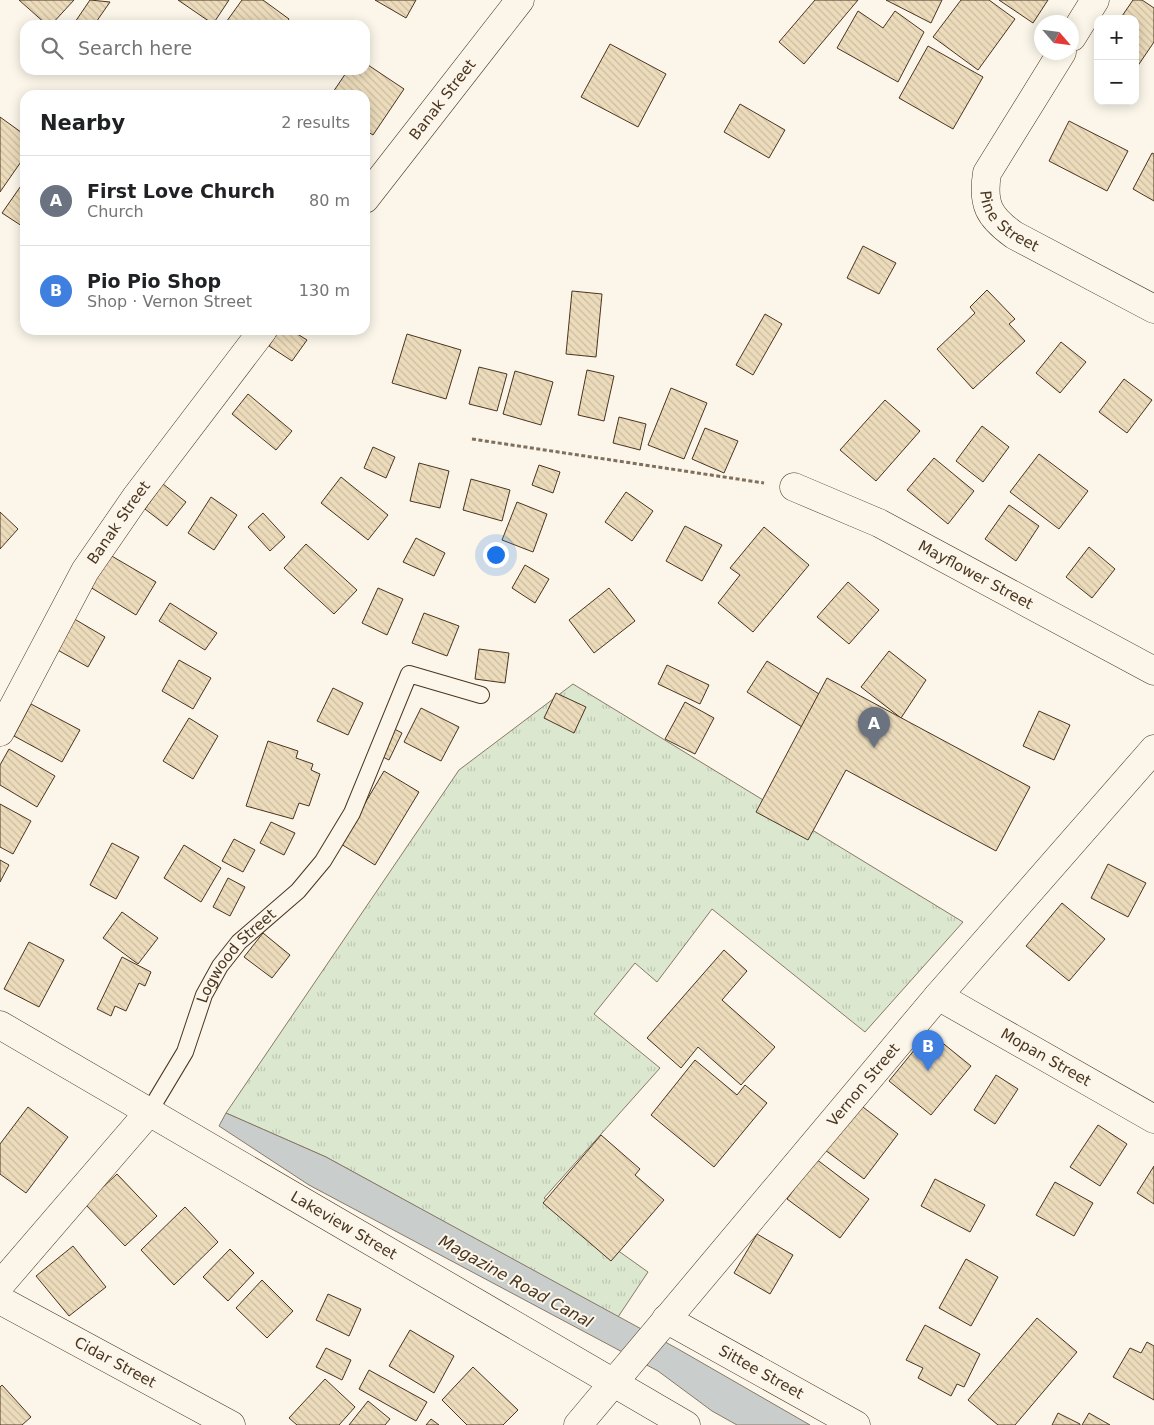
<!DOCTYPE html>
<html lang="en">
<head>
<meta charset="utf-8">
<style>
	:root { --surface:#fff; --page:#f6f6f6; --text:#202124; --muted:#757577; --line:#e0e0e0; --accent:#c62828 }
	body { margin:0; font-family:"DejaVu Sans",sans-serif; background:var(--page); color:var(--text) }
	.controls { position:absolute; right:15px; top:15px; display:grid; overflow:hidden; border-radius:10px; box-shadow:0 2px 12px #0003 }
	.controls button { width:45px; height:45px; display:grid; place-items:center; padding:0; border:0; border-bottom:1px solid var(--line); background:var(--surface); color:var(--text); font:25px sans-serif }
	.compass { position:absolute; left:1034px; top:15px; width:45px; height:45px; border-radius:50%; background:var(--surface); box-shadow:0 2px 12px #0003; rotate:118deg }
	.you { position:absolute; left:495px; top:554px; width:18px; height:18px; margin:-12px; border:4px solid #fff; border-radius:50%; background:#1a73e8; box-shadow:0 0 0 8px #1a73e833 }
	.badge { display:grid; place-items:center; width:32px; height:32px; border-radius:50%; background:var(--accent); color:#fff; font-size:16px; font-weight:700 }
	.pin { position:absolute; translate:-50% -41px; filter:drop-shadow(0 1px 2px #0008) }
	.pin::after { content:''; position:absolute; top:26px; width:18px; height:15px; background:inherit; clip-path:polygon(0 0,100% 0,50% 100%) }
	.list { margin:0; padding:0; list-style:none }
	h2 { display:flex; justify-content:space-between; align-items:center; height:65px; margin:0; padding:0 20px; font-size:21px }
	h2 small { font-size:16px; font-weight:400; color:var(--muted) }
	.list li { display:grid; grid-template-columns:32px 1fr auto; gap:15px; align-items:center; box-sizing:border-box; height:90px; padding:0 20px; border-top:1px solid var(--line) }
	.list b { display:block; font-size:19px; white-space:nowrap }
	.list p { margin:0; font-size:16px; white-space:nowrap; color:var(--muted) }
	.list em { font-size:16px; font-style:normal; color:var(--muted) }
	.icon { flex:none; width:28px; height:28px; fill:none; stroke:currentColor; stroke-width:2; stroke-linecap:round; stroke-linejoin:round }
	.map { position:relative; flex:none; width:1154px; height:1425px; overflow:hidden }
	.search { position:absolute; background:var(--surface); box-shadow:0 2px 12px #0003; left:20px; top:20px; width:350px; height:55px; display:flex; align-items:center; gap:12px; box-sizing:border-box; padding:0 18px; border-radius:15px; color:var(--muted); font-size:19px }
	.panel { position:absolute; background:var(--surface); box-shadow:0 2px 12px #0003; left:20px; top:90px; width:350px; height:245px; border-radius:15px }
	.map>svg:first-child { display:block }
	.grass { fill:url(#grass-tufts); stroke:#887966 }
	.water { fill:#c9cecd; stroke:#887966 }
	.building { fill:url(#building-back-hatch); stroke:#4a3520 }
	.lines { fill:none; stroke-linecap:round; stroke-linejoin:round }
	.service-casing { stroke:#4a3520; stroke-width:18 }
	.minor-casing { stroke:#4a3520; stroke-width:29 }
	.secondary-casing { stroke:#4a3520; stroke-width:29 }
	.path { stroke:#7f6f5c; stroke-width:3; stroke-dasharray:4 2.5; stroke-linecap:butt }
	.service { stroke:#fbf6e9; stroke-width:16 }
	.minor { stroke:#fbf6e9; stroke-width:28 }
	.secondary { stroke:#fbf6e9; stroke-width:28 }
	.labels { text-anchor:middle; stroke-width:4; stroke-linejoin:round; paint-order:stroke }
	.street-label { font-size:15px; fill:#4a3520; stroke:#fbf6e9 }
	.water-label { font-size:16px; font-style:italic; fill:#4a3520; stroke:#fbf6e9 }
</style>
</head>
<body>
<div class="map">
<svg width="1154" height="1425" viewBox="0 0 1154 1425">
	<defs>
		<pattern id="grass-tufts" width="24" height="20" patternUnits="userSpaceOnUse" patternTransform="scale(1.25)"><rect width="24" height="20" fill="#dce7d0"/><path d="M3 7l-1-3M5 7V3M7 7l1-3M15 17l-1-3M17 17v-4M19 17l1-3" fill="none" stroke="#bec7b2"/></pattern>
		<pattern id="building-back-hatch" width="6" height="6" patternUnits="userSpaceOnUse" patternTransform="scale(1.25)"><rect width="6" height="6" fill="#ecdcbc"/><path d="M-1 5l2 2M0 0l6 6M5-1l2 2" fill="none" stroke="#ccbda1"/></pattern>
	</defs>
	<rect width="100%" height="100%" fill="#fbf6e9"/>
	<path class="grass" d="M573,684L963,922L865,1032L712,909L657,982L635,963L594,1014L660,1068L544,1198L648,1272L618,1317L326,1157L226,1113L459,770Z"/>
	<path class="water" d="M226,1113L326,1157L678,1349L810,1425H737L712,1411L658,1371L309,1185L219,1126Z"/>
	<g class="building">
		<path d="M19,0H74L51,25H47Z"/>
		<path d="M90,0L110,2L94,25H73Z"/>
		<path d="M178,0H229L213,24Z"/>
		<path d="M242,0H263L289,19L285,25H224Z"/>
		<path d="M375,0H416L406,18Z"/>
		<path d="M815,0H858L804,64L779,42Z"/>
		<path d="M886,0H942L931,23Z"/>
		<path d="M961,0H989L1015,19L978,70L933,37Z"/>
		<path d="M999,0H1048L1033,23Z"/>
		<path d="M1133,0H1142L1154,8V42L1135,70V19H1120Z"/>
		<path d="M858,11L883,28L895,11L924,32L898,82L837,48Z"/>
		<path d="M610,44L666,74L638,127L581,97Z"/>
		<path d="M928,46L983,77L953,129L899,98Z"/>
		<path d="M365,63L404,89L373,135L365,130V95H331L348,70H365Z"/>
		<path d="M740,104L785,130L769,158L724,132Z"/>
		<path d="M0,117L25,135V156L0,192Z"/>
		<path d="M1069,121L1128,151L1107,191L1049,161Z"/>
		<path d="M1152,153L1154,154V201L1133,189Z"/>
		<path d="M25,180V228L2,213Z"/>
		<path d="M863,246L896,263L879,294L847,278Z"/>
		<path d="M987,290L1015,319L1009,324L1025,341L973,389L937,349L975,313L970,307Z"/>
		<path d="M572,291L602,294L596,357L566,354Z"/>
		<path d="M765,314L782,324L753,375L736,365Z"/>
		<path d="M279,330H291L307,340L292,361L269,346Z"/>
		<path d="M407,334L461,350L446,399L392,383Z"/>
		<path d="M1061,342L1086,362L1060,393L1036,373Z"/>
		<path d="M479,367L507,374L497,411L469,404Z"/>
		<path d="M587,370L614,376L604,421L578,415Z"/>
		<path d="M515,371L553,382L541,425L503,414Z"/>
		<path d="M1124,379L1152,400L1127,433L1099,412Z"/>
		<path d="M671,388L707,403L684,459L648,445Z"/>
		<path d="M248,394L292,431L276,450L232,414Z"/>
		<path d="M885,400L920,431L876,481L840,450Z"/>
		<path d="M619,417L646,424L640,450L613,443Z"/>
		<path d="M982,426L1009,447L983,482L956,461Z"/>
		<path d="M705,428L738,441L724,473L692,459Z"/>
		<path d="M373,447L395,457L386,478L364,468Z"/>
		<path d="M1039,454L1088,491L1059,529L1010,492Z"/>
		<path d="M934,458L974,491L948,524L907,490Z"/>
		<path d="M419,463L449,471L440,508L410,501Z"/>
		<path d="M539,465L560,472L553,493L532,485Z"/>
		<path d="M341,477L388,515L368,540L321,503Z"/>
		<path d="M471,479L510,490L502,521L463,510Z"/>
		<path d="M163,484L186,502L167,526L145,509Z"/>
		<path d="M626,492L653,511L632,541L605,522Z"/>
		<path d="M211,497L237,515L214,550L188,533Z"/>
		<path d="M517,502L547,514L533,552L502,540Z"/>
		<path d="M1009,505L1039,526L1016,561L985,539Z"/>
		<path d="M0,512L18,529L0,549Z"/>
		<path d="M263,513L285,537L270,551L248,527Z"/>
		<path d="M685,526L722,545L702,581L666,561Z"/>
		<path d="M764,527L809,565L753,632L718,603L740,575L730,568Z"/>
		<path d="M416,538L445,553L434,576L403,562Z"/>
		<path d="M306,544L357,590L334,614L284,568Z"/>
		<path d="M1089,547L1115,569L1092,598L1066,577Z"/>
		<path d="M110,555L156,582L136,615L90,587Z"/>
		<path d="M525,565L549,579L535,603L512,588Z"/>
		<path d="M848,582L879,610L849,644L817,617Z"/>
		<path d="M378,588L403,599L387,635L362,623Z"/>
		<path d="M609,588L635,621L594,653L569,620Z"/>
		<path d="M170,603L217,633L205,650L159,621Z"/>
		<path d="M424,613L459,626L447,656L412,643Z"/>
		<path d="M71,617L105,637L88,667L54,648Z"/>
		<path d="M479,649L509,653L505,683L475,679Z"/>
		<path d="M889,651L926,680L901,718L861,687Z"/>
		<path d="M179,660L211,678L193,709L162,691Z"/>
		<path d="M767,661L819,694L802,727L747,692Z"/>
		<path d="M667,665L709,685L700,704L658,684Z"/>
		<path d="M827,678L1030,787L996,851L846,770L808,840L756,812Z"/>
		<path d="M333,688L363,703L348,735L317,721Z"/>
		<path d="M556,693L586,707L574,733L544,718Z"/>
		<path d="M685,702L714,718L695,754L665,739Z"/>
		<path d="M31,704L80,730L62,762L14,736Z"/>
		<path d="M421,708L459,727L441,761L404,742Z"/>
		<path d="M1039,711L1070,725L1054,760L1023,746Z"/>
		<path d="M189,718L218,736L193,779L163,761Z"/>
		<path d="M383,723L402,733L389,760L369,750Z"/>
		<path d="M268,741L298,751L296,758L313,764L311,770L320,774L309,806L299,803L293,819L246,806Z"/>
		<path d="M9,749L55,776L37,807L0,785V765Z"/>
		<path d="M384,771L419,792L375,865L341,844Z"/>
		<path d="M0,804L31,821L13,854L0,847Z"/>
		<path d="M271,822L295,833L284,855L260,843Z"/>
		<path d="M234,839L255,850L243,872L222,861Z"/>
		<path d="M112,843L139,857L116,899L90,885Z"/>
		<path d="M184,845L221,868L201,902L164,878Z"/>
		<path d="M0,860L9,865L0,882Z"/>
		<path d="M1108,864L1146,883L1128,917L1091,898Z"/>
		<path d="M228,878L245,887L230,916L213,907Z"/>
		<path d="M1062,903L1105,939L1069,981L1026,946Z"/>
		<path d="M122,912L158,938L138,964L103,938Z"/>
		<path d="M263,933L290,955L272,978L244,957Z"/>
		<path d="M29,942L64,960L39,1007L4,989Z"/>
		<path d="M724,950L747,971L722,1000L775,1047L741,1085L698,1047L681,1068L647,1038Z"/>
		<path d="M122,957L151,972L145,986L139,983L126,1011L115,1006L111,1016L97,1009Z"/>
		<path d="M929,1032L971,1066L931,1115L889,1081Z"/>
		<path d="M695,1060L737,1095L745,1085L767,1103L714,1167L651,1115Z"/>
		<path d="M996,1075L1018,1089L995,1124L974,1110Z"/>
		<path d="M859,1104L898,1134L864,1179L825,1150Z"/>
		<path d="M28,1107L68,1137L26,1193L0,1174V1144Z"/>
		<path d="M1098,1125L1127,1144L1100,1186L1070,1167Z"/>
		<path d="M601,1135L640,1169L635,1175L664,1200L611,1261L543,1203Z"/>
		<path d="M816,1159L869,1199L840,1238L787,1199Z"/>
		<path d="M1154,1166V1204L1137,1193Z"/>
		<path d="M117,1174L157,1216L125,1246L85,1204Z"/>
		<path d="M935,1179L985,1205L970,1232L921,1206Z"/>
		<path d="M1055,1182L1093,1203L1074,1236L1036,1215Z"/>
		<path d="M185,1207L218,1242L174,1285L141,1250Z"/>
		<path d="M757,1234L793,1255L770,1294L734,1273Z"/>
		<path d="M73,1246L106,1287L69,1316L36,1276Z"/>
		<path d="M230,1249L254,1273L228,1301L203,1277Z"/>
		<path d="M966,1259L998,1277L971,1326L939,1308Z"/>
		<path d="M262,1280L293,1311L267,1338L236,1308Z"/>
		<path d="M328,1294L361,1309L349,1336L316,1320Z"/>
		<path d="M1037,1318L1077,1352L1015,1425H998L968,1400Z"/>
		<path d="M925,1325L980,1354L964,1387L957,1384L951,1396L918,1378L923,1368L906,1360Z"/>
		<path d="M410,1330L454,1356L434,1393L389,1366Z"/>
		<path d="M1147,1342L1154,1346V1400L1113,1377L1130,1348L1141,1353Z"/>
		<path d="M326,1348L351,1360L342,1380L316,1367Z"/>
		<path d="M473,1367L518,1410L503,1425H467L442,1400Z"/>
		<path d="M369,1370L427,1402L416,1421L359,1389Z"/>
		<path d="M325,1379L355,1407L339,1425H297L289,1418Z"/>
		<path d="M2,1385L31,1417L22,1425H0V1387Z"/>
		<path d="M368,1401L390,1419L385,1425H349Z"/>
		<path d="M1058,1413L1080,1424V1425H1052Z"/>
		<path d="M1089,1413L1110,1425H1082Z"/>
		<path d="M431,1419L439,1425H426Z"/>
	</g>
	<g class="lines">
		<defs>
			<g id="service">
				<path id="s1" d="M149,1112L185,1052L204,995L220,966L239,942L298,891L323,861L352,813L409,674L481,695"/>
			</g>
			<g id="minor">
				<path d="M1072,37L1095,0"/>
				<path id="s2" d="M1062,52L987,173C982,205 989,217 1014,235L1154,309"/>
				<path id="s3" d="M365,199L520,0"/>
				<path id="s4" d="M794,487L879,523L1154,671"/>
				<path id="s5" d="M0,732L85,571L136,497L263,330"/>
				<path id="s6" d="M938,996L1154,1119"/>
				<path id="s7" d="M0,1025L686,1425"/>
				<path d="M0,1285L149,1112"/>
				<path id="s8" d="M0,1300L231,1425"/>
				<path id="s9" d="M666,1319L856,1425"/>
			</g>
			<g id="secondary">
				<path id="s10" d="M578,1425L938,996L1154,749"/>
			</g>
		</defs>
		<use href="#service" class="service-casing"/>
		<use href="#minor" class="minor-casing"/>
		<use href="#secondary" class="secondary-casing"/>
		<path class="path" d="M472,439L764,483"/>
		<use href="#service" class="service"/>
		<use href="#minor" class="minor"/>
		<use href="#secondary" class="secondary"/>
	</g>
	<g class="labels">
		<g class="street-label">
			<text dy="5" stroke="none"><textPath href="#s3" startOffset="126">Banak Street</textPath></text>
			<text dy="5" stroke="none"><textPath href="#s2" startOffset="201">Pine Street</textPath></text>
			<text dy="5" stroke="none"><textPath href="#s5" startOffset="241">Banak Street</textPath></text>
			<text dy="5" stroke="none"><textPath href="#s4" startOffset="202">Mayflower Street</textPath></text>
			<text dy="5" stroke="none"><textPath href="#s1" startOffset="181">Logwood Street</textPath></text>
			<text dy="5" stroke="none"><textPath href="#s6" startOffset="124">Mopan Street</textPath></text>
			<text dy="5" stroke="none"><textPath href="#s10" startOffset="444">Vernon Street</textPath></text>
			<text dy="5" stroke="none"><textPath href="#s7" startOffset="398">Lakeview Street</textPath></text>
			<text dy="5" stroke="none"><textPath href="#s8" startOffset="131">Cidar Street</textPath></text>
			<text dy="5" stroke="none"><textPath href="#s9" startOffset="109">Sittee Street</textPath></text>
		</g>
		<g class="water-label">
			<text transform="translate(516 1281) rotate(29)" y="6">Magazine Road Canal</text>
		</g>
	</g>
</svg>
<div class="controls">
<button>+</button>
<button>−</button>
</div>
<svg class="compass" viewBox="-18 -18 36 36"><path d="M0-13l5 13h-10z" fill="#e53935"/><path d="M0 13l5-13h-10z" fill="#757577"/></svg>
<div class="you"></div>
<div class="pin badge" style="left:874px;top:748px;background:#6b7280">A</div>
<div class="pin badge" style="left:928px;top:1071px;background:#3f7fe0">B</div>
<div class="search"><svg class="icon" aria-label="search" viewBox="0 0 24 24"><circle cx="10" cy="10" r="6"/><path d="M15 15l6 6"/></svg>Search here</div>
<section class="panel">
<h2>Nearby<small>2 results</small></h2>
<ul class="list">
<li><span class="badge" style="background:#6b7280">A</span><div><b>First Love Church</b><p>Church</p></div><em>80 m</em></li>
<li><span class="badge" style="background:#3f7fe0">B</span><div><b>Pio Pio Shop</b><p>Shop · Vernon Street</p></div><em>130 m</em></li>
</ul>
</section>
</div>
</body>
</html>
